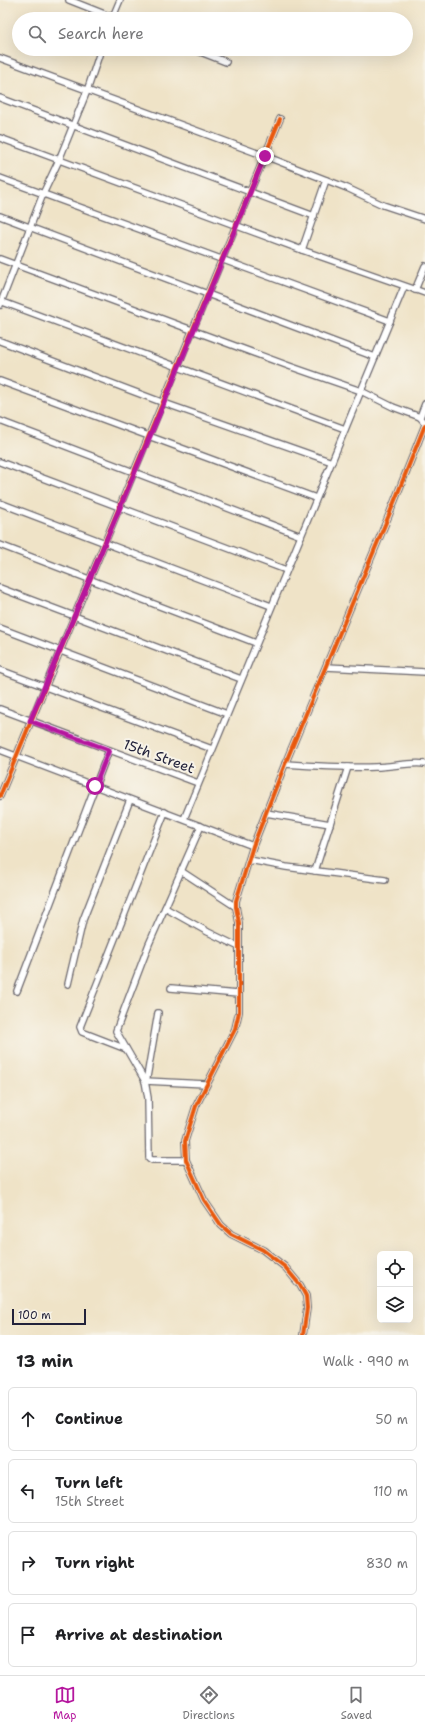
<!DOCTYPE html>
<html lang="en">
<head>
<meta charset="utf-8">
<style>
	:root { --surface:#fff; --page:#f2f2f2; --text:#202124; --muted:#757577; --line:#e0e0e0; --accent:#b5179e }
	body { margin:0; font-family:"Shantell Sans",sans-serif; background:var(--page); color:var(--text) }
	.controls { position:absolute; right:12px; bottom:12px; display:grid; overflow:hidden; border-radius:6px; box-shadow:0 4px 16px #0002 }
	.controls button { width:36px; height:36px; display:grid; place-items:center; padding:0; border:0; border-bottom:1px solid var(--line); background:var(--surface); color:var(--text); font:20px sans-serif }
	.scale { position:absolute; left:12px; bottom:10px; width:74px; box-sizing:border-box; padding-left:4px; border:2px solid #22223b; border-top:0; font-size:11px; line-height:14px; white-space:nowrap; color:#22223b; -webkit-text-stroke:3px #f7f3e8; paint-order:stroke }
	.stop { position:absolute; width:12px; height:12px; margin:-9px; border:3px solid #b5179e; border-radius:50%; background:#fff }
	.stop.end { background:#b5179e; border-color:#fff; box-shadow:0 1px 4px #0008 }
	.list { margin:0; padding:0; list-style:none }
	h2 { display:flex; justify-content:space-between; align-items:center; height:52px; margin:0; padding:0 16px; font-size:17px }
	h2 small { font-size:13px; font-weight:400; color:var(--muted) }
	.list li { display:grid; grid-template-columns:26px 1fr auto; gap:12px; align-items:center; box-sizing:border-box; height:64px; margin:0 8px 8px; padding:0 8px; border:1px solid var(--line); border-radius:6px }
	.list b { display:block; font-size:15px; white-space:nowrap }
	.list p { margin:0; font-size:13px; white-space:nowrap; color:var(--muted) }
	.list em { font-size:13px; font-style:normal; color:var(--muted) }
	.icon { flex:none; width:22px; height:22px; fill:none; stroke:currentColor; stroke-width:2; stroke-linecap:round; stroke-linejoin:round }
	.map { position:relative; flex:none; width:425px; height:1335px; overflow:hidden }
	.search { position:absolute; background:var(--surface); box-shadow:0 4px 16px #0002; left:12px; right:12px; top:12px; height:44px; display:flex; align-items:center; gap:10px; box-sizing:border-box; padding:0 14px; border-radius:22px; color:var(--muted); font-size:15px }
	.sheet { height:340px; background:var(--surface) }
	nav { display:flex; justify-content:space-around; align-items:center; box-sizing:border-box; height:56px; border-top:1px solid var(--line); background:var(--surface); font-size:11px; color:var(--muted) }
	nav a { display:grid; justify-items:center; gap:2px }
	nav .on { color:var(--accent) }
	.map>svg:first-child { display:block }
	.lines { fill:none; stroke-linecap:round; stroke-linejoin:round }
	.minor-casing { stroke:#6a666c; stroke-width:8 }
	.minor { stroke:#fff; stroke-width:5.5 }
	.cycleway-casing { stroke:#f7f3e8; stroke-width:6 }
	.cycleway { stroke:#e8590c; stroke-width:4 }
	.route { stroke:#b5179e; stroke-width:5 }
	.labels { text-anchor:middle; stroke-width:4; stroke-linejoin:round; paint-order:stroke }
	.street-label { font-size:14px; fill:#22223b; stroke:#f7f3e8 }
</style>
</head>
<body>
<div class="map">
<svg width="425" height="1335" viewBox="0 0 425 1335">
	<rect width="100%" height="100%" fill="#f7f3e8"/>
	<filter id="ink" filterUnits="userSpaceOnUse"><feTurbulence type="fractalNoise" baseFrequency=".025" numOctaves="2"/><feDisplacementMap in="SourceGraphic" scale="8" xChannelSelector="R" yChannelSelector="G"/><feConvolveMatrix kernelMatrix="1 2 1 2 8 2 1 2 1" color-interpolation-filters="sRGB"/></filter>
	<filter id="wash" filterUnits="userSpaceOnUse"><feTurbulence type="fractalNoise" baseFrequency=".012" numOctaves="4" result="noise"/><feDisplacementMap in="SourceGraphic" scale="16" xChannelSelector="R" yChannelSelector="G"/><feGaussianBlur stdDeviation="0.9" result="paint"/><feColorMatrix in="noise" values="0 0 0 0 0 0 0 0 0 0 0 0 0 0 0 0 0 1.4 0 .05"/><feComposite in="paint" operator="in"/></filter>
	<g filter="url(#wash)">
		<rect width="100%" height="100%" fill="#efe3c7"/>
	</g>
	<g filter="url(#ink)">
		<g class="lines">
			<defs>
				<g id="minor">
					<path d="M69,0L117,19"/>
					<path d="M112,19L120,0"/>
					<path d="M193,49L226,62"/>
					<path d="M0,58L265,156L347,188L383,205L425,219"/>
					<path d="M0,98L314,216"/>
					<path d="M0,138L302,250L425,293"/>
					<path d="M0,178L390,321"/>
					<path d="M0,216L375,357"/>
					<path d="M302,250L326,180"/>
					<path d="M0,259L289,366L361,391L393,407L420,417L425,423"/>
					<path d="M415,290L425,266"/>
					<path d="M0,301L345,429"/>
					<path d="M0,305L43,194L59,160L87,91L101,49"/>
					<path d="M0,341L164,403L332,462"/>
					<path d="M0,381L316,498"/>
					<path d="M420,417L425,404"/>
					<path d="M0,421L301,536"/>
					<path d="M0,462L286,570"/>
					<path d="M0,503L271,606"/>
					<path d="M0,545L256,643"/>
					<path d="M0,588L241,679"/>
					<path d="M0,628L227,714"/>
					<path d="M326,667L425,672"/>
					<path d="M0,670L212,749"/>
					<path d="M0,709L198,783"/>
					<path d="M0,750L253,846"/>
					<path d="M285,764C315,766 345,768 375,767C392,767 408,762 425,764"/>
					<path d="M0,796L280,119"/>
					<path d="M266,813L330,824"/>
					<path d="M184,819L404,287"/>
					<path d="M249,860L286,867L385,880"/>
					<path d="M181,871L236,907"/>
					<path d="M315,871L348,767"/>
					<path d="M165,908L208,932L239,947"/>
					<path d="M68,984L83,920L130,800"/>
					<path d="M171,988L238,994"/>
					<path d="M17,991L109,750"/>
					<path d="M126,1049L82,1032L80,1027L165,812"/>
					<path d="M145,1081L147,1077L158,1013"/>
					<path d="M145,1081L206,1084"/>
					<path d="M186,1160H152L149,1158L148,1098L145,1081L116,1031L149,944L201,826"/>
					<path d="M303,1335L307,1308L306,1296L300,1285L285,1267L263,1250L231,1234L221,1225L204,1200L186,1160L185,1141L196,1106L235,1029L239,1012V923L236,907V901L253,846L285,764L389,515L425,425"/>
				</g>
			</defs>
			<use href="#minor" class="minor-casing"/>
			<use href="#minor" class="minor"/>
			<defs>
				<g id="cycleway">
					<path d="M0,796L280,119"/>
					<path d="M303,1335L307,1308L306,1296L300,1285L285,1267L263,1250L231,1234L221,1225L204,1200L186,1160L185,1141L196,1106L235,1029L239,1012V923L236,907V901L253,846L285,764L389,515L425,425"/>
				</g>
			</defs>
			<use href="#cycleway" class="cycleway-casing"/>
			<use href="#cycleway" class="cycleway"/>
		</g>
	</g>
	<g class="lines" filter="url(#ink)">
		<path class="route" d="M95,786L109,750L30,721L164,403L265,156"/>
	</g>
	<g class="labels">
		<g class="street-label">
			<text transform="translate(159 756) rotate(20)" y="5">15th Street</text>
		</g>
	</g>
</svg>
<div class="controls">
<button><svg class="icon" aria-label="locate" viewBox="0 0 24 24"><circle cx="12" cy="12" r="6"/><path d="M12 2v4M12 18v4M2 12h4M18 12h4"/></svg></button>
<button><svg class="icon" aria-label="layers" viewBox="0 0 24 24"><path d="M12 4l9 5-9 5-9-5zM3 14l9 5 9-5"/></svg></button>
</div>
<div class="scale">100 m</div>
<div class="stop" style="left:95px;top:786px"></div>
<div class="stop end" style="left:265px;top:156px"></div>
<div class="search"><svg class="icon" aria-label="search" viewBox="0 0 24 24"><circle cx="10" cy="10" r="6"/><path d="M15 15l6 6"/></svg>Search here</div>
</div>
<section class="sheet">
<h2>13 min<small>Walk · 990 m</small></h2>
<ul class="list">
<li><svg class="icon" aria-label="ahead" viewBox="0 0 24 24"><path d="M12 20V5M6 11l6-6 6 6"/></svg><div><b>Continue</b></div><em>50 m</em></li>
<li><svg class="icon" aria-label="left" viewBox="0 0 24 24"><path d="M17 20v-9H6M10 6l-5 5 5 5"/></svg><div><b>Turn left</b><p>15th Street</p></div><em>110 m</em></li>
<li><svg class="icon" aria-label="right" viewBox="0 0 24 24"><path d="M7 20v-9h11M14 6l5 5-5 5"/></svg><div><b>Turn right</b></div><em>830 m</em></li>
<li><svg class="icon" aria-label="arrive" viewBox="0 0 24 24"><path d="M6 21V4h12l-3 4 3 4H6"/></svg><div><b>Arrive at destination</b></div></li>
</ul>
</section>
<nav>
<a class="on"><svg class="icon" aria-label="map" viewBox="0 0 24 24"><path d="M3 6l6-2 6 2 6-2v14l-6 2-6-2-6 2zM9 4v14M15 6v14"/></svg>Map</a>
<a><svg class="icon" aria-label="directions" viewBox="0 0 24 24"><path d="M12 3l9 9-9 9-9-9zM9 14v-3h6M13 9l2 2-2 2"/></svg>Directions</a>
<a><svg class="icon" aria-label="saved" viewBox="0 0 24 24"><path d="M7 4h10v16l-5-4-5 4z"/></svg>Saved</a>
</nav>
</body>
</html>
